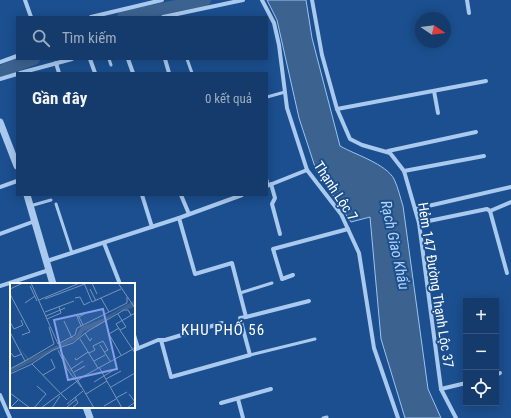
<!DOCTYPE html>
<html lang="vi">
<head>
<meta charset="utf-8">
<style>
	:root { --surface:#143b6b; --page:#1d4271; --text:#f1f3f6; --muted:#9dadc1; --line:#33557e }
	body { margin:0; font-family:"Roboto Condensed",sans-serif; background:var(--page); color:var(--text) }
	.controls { position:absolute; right:12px; bottom:12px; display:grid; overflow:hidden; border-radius:0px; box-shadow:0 2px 10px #0003 }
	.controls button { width:36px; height:36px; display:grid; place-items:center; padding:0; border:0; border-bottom:1px solid var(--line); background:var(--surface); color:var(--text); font:20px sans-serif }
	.compass { position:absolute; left:415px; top:12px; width:36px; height:36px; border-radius:50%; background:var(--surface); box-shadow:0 2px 10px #0003; rotate:103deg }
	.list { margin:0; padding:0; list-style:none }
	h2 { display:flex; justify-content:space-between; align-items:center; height:52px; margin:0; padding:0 16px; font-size:17px }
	h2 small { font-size:13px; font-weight:400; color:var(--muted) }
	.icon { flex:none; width:22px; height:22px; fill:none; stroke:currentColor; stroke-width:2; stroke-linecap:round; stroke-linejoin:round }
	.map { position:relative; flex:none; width:511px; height:418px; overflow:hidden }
	.search { position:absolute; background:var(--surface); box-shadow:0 2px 10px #0003; left:16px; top:16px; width:252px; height:44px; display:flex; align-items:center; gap:10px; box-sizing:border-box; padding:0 14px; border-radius:0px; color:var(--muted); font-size:15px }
	.panel { position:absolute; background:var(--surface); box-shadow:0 2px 10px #0003; left:16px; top:72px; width:252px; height:124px; border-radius:0px }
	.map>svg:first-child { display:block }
	.water { fill:#3c6290; stroke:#9cc4f0 }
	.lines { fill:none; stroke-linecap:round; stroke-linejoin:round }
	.river { stroke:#3c6290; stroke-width:12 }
	.service { stroke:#a9c9ee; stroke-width:3 }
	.minor { stroke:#a9c9ee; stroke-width:4 }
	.tertiary { stroke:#a9c9ee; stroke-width:7 }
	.labels { text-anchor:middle; stroke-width:4; stroke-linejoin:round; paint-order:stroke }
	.street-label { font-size:14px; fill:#fff; stroke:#1b4f8f }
	.water-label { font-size:15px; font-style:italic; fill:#b5d3f5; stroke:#1b4f8f }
	.neighbourhood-label { font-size:15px; letter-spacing:1px; fill:#fff; stroke:#1b4f8f }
	.inset-river { fill:none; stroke:#3c6290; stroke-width:2 }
	.inset-road { fill:none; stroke:#7695bc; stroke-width:1 }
	.view { fill:#839eea; fill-opacity:0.15; stroke:#839eea; stroke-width:2 }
	.inset-edge { fill:none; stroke:#fff; stroke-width:2 }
</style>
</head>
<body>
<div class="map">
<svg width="511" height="418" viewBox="0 0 511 418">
	<rect width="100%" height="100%" fill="#1b4f8f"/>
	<path class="water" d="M267,0H306L312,38L340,146C356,155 386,164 394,179C398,187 400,197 403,206L428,389L441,418H405L381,339L370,217L351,222L316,170L299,118L277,20Z"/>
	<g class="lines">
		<g class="river">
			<path d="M123,17L205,0"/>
			<path d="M0,71L34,59"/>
		</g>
		<g class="service">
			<path d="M109,59L111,65"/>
			<path d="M187,59L192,73"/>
			<path d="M267,97L285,92"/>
			<path d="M267,180L268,185"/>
			<path d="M56,204L72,253"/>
			<path d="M30,206L51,200"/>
			<path d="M240,293L272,283"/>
			<path d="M250,355L315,339"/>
			<path d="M323,418L327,417"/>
		</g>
		<g class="minor">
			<path d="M25,0L31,17"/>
			<path d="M262,0L274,23L279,45L287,108L307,170L341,214L359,253L374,348L398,418"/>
			<path d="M312,0L322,55L337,109L350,139L362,145L390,153L404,171L419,223L441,389L456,418"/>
			<path d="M467,0L469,13"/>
			<path d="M91,17L162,0"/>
			<path d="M163,17L243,0"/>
			<path d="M90,59L95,73"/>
			<path d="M128,59L133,73"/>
			<path d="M165,59L169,73"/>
			<path d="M0,62L17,56"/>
			<path d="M56,63L59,73"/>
			<path d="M20,73L72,59"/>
			<path d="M0,79L17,74"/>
			<path d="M434,91L438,113"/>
			<path d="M337,109L486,81"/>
			<path d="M388,151L476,132"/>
			<path d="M404,171L484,156"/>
			<path d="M271,184L275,198L272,204L280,234"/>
			<path d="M267,186L307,170"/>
			<path d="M0,187L17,181"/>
			<path d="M142,195L152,227"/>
			<path d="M181,195L189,214"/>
			<path d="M415,209L511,187"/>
			<path d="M490,211L511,202"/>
			<path d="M419,223L487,209L490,211L507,273"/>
			<path d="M0,234L35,221"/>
			<path d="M104,243L120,284"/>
			<path d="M47,261L179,218L242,195"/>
			<path d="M293,275L282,279L273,249L348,229"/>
			<path d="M0,286L49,270"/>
			<path d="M246,317L309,301"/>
			<path d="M134,335L138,348"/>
			<path d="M161,340L171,377L250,355L240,318L246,317L232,263L195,274L179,218"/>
			<path d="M134,350L158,340H165L222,323"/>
			<path d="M496,375L500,373"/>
			<path d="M441,389L466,383"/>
			<path d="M0,395L10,418"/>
			<path d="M238,399L243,418"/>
			<path d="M221,403L271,389"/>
		</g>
		<g class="tertiary">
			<path d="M0,122L17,166"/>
			<path d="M27,195L53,284"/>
			<path d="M86,407L90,418"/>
		</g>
	</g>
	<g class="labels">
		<g class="street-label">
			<text transform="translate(336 191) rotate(57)" y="5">Thạnh Lộc 7</text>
			<text transform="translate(436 285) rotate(81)" y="5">Hẻm 147 Đường Thạnh Lộc 37</text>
		</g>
		<g class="water-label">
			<text transform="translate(395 245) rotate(78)" y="5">Rạch Giao Khẩu</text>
		</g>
		<g class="neighbourhood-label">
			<text x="223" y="335">KHU PHỐ 56</text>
		</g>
	</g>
	<g transform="translate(10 283)">
		<rect width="125" height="125" fill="#1b4f8f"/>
		<path d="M125,17V23L122,25L109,28L88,43L74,48L69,55L0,90V87L17,76L8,63L19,76L66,53L71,44L92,36Z" fill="#3c6290"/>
		<path class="inset-river" d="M52,72L58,86L62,88"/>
		<path class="inset-road" d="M21,0L48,61L65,52L67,45L117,20V14M74,0L82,19L111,6M82,0L87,11M108,0L125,25M20,3L27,18M0,6L13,0M80,6L86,18M0,11L20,49L12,52M65,15L70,14L74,22L80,19M91,15L99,29M35,16L75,1M29,17L70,0M15,20L25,13M35,29L64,18M125,30L106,41L125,70M108,31L116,44L110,47M36,33L55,25M69,34L66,31L71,43M37,36L51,30L49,24M54,38L62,55M0,39L4,46L13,42L11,37M73,42L69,34L76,30M109,45L99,51L111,72M0,49L15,78L0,86M75,50L80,58L82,55M70,56L88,85M90,62L100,78M48,67L57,86L71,104M50,67L84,125M1,70L4,74L12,71M79,70L85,67L83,63L93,58L98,67L94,69M65,75L66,77L78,69M15,78L44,61L39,44M84,78L95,72M22,81L57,117M89,84L112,125M61,86L73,78M64,89L75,83M0,91L20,82L43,67L63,60L78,48L114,27H118L121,32M33,92L45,85L41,76M96,96L111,88M84,99L107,85M101,104L125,90M0,110L20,125M76,111L97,98M106,115L117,109M57,121L73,108M94,123L106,116M57,124L67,116M0,125L9,116M24,125L36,111L27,103M31,125L74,93L125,65M42,125L50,113M62,125L68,120L65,114M117,125L125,119L119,111"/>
		<path class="view" d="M93,26L107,86L58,97L44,37Z"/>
		<rect width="125" height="125" class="inset-edge"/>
	</g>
</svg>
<div class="controls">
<button>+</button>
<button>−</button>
<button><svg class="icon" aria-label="locate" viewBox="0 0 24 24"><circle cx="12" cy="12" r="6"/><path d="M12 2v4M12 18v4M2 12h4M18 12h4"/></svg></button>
</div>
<svg class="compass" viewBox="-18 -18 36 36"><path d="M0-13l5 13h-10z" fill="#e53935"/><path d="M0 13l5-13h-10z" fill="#9dadc1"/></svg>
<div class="search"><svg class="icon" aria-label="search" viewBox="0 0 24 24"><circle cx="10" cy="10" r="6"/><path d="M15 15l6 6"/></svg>Tìm kiếm</div>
<section class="panel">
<h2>Gần đây<small>0 kết quả</small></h2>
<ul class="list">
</ul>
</section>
</div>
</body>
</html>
